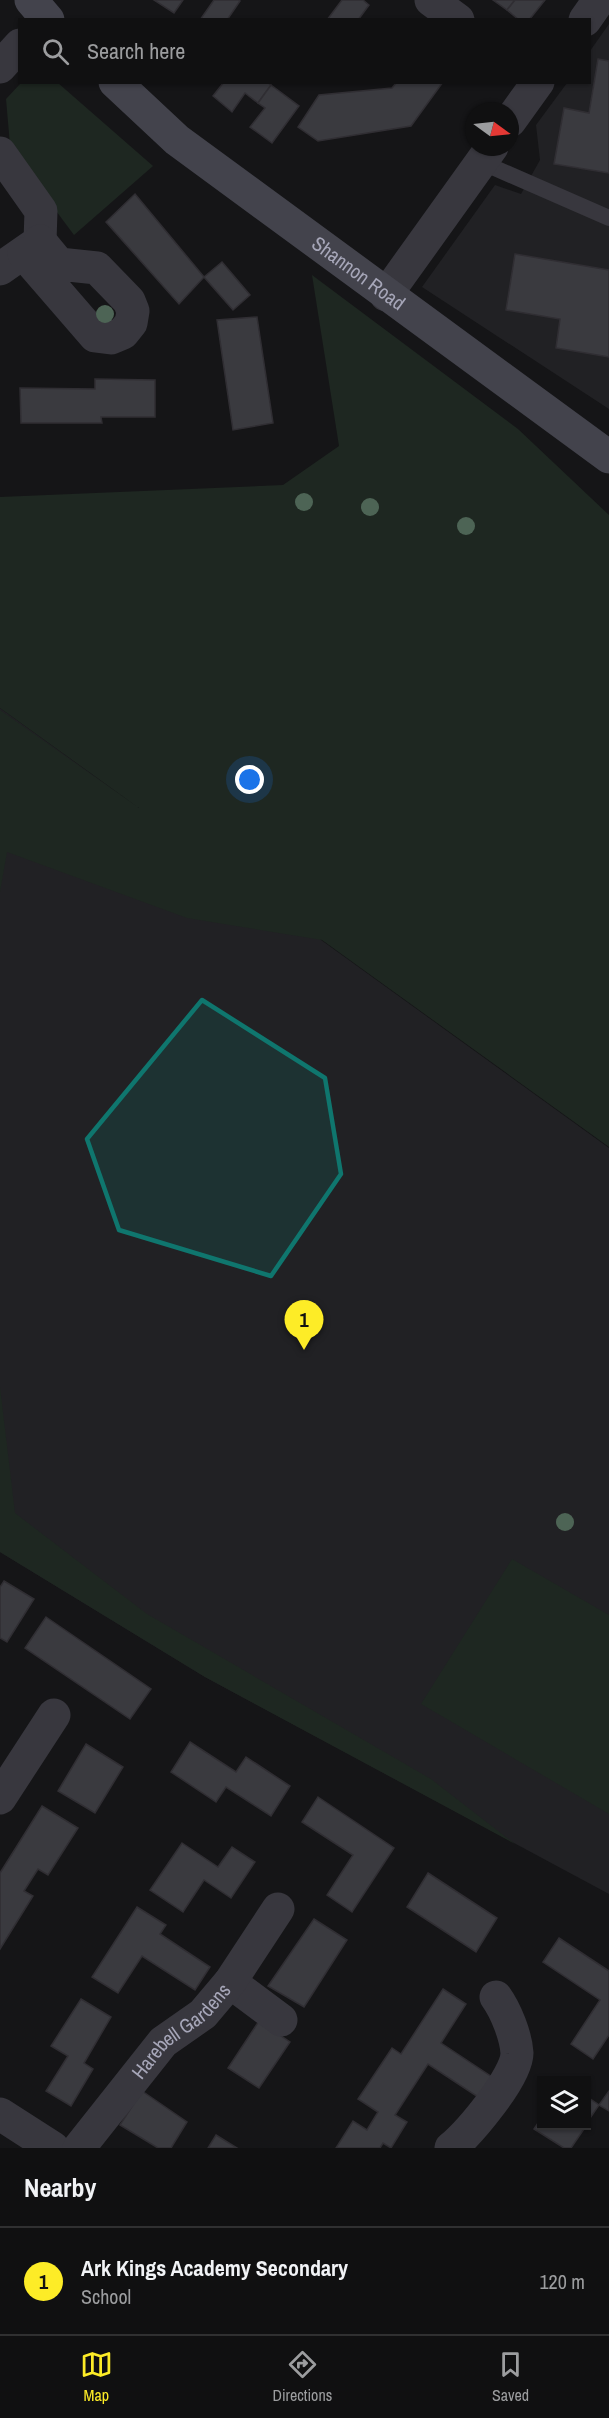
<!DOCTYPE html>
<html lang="en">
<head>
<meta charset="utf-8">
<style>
	:root { --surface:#101011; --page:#19191a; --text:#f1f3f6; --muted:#9c9d9f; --line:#303031; --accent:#fdec27 }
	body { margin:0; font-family:"Archivo Narrow",sans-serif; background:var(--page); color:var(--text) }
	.controls { position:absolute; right:18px; bottom:18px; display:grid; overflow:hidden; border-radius:0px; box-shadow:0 2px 4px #0004 }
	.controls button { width:54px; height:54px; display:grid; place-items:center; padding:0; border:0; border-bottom:2px solid var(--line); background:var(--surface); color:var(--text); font:30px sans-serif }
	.compass { position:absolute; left:465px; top:102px; width:54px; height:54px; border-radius:50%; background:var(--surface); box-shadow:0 2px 4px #0004; rotate:105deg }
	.you { position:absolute; left:250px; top:780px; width:21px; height:21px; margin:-15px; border:4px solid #fff; border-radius:50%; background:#1a73e8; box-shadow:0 0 0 9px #1a73e833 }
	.badge { display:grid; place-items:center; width:39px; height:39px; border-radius:50%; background:var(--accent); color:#111; font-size:20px; font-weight:700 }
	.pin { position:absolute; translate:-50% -50px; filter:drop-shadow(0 2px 3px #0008) }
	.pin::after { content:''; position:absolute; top:32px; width:21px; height:18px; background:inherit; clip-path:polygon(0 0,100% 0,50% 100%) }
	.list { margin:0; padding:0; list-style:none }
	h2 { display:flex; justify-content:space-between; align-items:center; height:78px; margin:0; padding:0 24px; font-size:26px }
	h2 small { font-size:20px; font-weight:400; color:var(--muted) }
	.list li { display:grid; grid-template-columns:39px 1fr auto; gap:18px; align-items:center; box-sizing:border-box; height:108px; padding:0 24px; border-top:2px solid var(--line) }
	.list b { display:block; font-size:22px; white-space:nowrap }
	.list p { margin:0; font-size:20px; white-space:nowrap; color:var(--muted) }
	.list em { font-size:20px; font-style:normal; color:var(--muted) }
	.icon { flex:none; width:33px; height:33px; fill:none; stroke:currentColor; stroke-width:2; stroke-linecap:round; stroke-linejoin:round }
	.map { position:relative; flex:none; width:609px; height:2148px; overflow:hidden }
	.search { position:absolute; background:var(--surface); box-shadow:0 2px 4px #0004; left:18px; right:18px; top:18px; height:66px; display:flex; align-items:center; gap:15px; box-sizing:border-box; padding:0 21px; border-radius:0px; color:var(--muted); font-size:22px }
	.sheet { height:186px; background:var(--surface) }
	nav { display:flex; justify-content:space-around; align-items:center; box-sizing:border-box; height:84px; border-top:2px solid var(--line); background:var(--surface); font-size:16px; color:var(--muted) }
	nav a { display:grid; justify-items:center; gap:3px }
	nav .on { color:var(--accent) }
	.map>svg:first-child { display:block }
	.built { fill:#212124 }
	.green { fill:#1e2721 }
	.building { fill:#3a3a3f; stroke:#302e33; stroke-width:1.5 }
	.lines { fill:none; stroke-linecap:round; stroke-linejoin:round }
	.lane { stroke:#38373e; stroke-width:16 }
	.street { stroke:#38373e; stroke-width:33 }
	.secondary { stroke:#43434c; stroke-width:33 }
	.tree { fill:#4d6455 }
	.marked { fill:#0f766e; fill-opacity:0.2; stroke:#0f766e; stroke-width:4.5; stroke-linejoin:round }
	.labels { text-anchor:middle; stroke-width:5; stroke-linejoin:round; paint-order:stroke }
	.street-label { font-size:20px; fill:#a6a6b8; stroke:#101012 }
</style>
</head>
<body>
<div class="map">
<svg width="609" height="2148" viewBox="0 0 609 2148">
	<rect width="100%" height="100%" fill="#151517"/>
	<g class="built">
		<path d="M609,24V409L422,287L495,185L521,194L540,160L536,125L567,83L590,82V51Z"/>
		<path d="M0,708L609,1148V1894L205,1677L0,1552Z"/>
	</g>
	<g class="green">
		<path d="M21,83H58L153,166L74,235L39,188L10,145L6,99Z"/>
		<path d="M312,275L518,429L609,515V1147L322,940L187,918L7,852L0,892V710L139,808L0,708V497L283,485L339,446Z"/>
		<path d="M0,1387L15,1513L147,1614L431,1779L515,1844L205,1677L0,1552Z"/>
		<path d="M512,1559L609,1615V1814L421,1704Z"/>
	</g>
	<g class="building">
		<path d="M154,0H183L174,13Z"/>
		<path d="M214,0H238L240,1L227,20H200Z"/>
		<path d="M342,0H363L369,5L358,20H327Z"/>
		<path d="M493,0H515L507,10Z"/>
		<path d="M515,0H545L529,20H519L507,10Z"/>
		<path d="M598,59L609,61V173L554,164L564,108L589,113Z"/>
		<path d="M224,82H267L271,85L258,103L245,93L232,112L213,96Z"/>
		<path d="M397,82H443L411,126L318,141L298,127L319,95L392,88Z"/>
		<path d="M271,85L299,106L272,143L250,127L265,108L258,103Z"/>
		<path d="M135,194L204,277L179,304L106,222Z"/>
		<path d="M515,254L609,270V357L556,348L560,319L506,310Z"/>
		<path d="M222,262L250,295L233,310L204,277Z"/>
		<path d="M257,317L273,423L233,430L217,320Z"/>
		<path d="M95,379L155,380V417H101L102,423H21L20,388L95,389Z"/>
		<path d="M4,1581L34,1599L7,1642L0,1638V1587Z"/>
		<path d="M46,1617L151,1689L130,1719L25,1648Z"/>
		<path d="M190,1742L236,1772L246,1757L290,1786L271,1816L226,1787L216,1802L171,1772Z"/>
		<path d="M86,1744L123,1767L95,1813L58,1791Z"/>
		<path d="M318,1797L394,1848L352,1912L327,1895L353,1855L302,1822Z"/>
		<path d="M42,1806L78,1828L48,1875L38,1869L24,1891L33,1896L0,1949V1873Z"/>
		<path d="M182,1843L218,1867L232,1847L255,1862L231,1898L204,1880L183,1912L150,1890Z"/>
		<path d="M428,1873L497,1918L476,1952L407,1907Z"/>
		<path d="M137,1907L166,1925L160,1934L210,1967L195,1990L142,1956L118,1993L92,1977Z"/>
		<path d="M314,1919L347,1940L304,2007L268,1986Z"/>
		<path d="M559,1938L609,1971V2035L593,2059L571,2044L600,2000L543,1962Z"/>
		<path d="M443,1989L466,2004L441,2043L492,2077L478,2097L428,2064L395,2115L407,2122L391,2148L383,2143L380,2148H336L353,2121L367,2130L378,2112L358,2099L392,2048L401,2054Z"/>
		<path d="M81,1999L111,2017L84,2063L93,2069L71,2106L46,2091L68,2056L51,2046Z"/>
		<path d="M259,2021L290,2042L259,2088L228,2068Z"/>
		<path d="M142,2091L187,2122L171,2148H158L120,2125Z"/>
		<path d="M609,2091V2111L599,2105Z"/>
		<path d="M586,2096L599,2105L586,2124Z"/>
		<path d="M542,2117V2126H586L571,2148H564L534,2129Z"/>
		<path d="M216,2135L237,2148H208Z"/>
	</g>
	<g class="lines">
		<path class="lane" d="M481,162L609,218"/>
		<g class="street">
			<path d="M431,0L458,20"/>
			<path d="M585,20L599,0"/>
			<path d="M0,67L20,45"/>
			<path d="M510,121L538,82"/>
			<path d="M0,153L41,211L40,241L0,269"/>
			<path d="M24,254L95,336L111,338L123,333L131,323L133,311L129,301L97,268L59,264L40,241"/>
			<path d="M386,295L492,147"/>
			<path d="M0,1798L54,1715"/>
			<path d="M230,1982L281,2020"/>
			<path d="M0,2114L53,2148"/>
			<path id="s1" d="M79,2148L163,2042L203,2014L230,1982L278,1909"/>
			<path d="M451,2148C469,2133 517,2077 517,2053C516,2036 506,2011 496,1997"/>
		</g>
		<g class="secondary">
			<path d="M31,0L48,20"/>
			<path id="s2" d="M115,82L177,140L609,457"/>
		</g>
	</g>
	<g class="tree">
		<circle cx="105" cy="314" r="9"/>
		<circle cx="304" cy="502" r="9"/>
		<circle cx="370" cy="507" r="9"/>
		<circle cx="466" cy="526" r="9"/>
		<circle cx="565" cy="1522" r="9"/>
	</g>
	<path class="marked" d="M202,1000L325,1078L341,1174L271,1276L119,1230L87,1139Z"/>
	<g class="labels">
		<g class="street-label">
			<text dy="7" stroke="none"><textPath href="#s2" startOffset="310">Shannon Road</textPath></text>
			<text dy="7" stroke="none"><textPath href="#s1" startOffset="156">Harebell Gardens</textPath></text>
		</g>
	</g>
</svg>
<div class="controls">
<button><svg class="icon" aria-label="layers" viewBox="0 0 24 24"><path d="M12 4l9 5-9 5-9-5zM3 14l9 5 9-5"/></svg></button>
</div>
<svg class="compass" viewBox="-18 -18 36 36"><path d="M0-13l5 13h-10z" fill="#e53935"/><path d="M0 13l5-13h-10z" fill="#9c9d9f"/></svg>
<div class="you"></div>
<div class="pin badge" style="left:304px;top:1350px">1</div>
<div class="search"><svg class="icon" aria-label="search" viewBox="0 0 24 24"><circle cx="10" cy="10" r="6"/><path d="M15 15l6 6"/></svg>Search here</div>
</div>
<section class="sheet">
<h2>Nearby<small></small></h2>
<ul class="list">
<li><span class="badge">1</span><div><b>Ark Kings Academy Secondary</b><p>School</p></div><em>120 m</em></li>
</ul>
</section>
<nav>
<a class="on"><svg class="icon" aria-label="map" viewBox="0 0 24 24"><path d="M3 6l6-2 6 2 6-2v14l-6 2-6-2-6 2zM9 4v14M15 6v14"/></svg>Map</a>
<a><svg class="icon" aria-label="directions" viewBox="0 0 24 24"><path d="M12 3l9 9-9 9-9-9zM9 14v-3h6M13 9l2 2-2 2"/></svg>Directions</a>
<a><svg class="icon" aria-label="saved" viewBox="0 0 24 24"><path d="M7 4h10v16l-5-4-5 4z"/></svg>Saved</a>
</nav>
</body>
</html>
